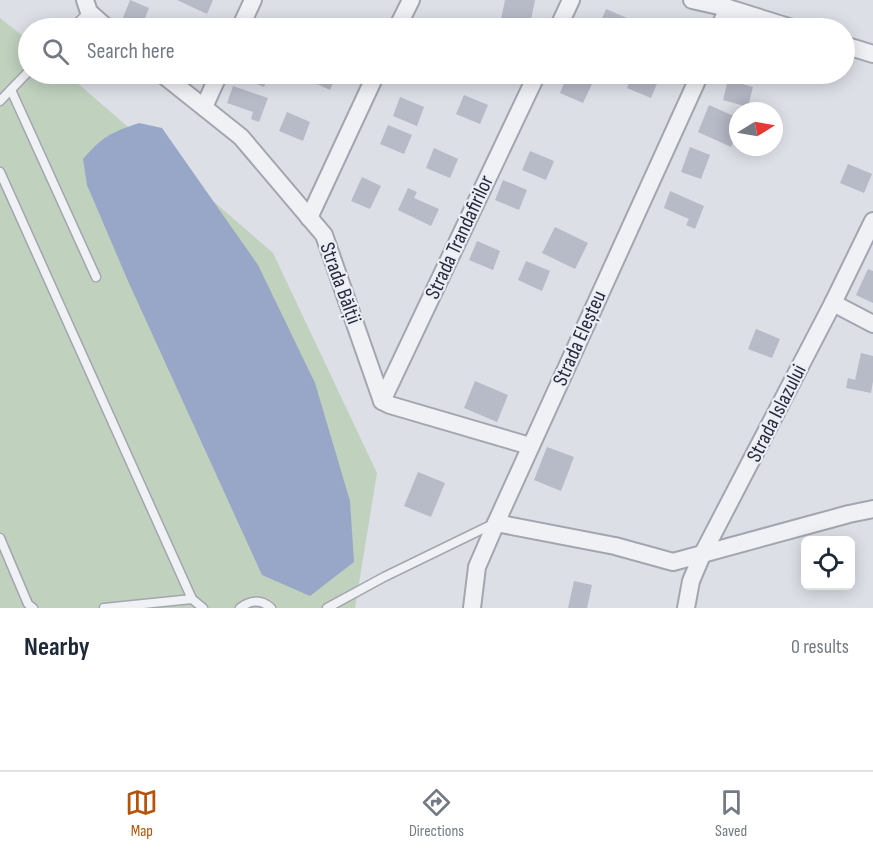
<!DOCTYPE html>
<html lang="en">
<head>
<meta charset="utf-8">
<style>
	:root { --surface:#fff; --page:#f6f6f7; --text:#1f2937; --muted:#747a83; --line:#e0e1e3; --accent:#b45309 }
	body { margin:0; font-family:"Sofia Sans Condensed",sans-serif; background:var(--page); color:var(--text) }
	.controls { position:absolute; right:18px; bottom:18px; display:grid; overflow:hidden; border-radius:9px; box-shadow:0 3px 15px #0003 }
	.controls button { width:54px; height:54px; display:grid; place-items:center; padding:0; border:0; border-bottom:2px solid var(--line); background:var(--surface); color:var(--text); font:30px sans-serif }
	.compass { position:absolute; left:729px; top:102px; width:54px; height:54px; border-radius:50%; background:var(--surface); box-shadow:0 3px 15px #0003; rotate:79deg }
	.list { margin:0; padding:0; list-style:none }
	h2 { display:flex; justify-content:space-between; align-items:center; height:78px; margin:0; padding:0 24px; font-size:26px }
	h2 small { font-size:20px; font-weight:400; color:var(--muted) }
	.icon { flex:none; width:33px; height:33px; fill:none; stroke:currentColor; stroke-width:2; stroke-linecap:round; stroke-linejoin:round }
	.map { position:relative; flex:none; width:873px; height:608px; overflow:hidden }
	.search { position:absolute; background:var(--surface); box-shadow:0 3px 15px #0003; left:18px; right:18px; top:18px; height:66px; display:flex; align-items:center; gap:15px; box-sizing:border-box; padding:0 21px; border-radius:33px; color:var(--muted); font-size:22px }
	.sheet { height:162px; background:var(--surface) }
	nav { display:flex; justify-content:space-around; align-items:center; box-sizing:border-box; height:84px; border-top:2px solid var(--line); background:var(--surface); font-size:16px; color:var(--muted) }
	nav a { display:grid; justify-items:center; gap:3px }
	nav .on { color:var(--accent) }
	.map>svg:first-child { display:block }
	.green { fill:#c0d1be }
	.water { fill:#98a6c7 }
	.building { fill:#b7bac7 }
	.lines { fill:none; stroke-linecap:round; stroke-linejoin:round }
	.service-casing { stroke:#a3a5b1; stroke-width:11 }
	.minor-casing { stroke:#a3a5b1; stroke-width:20 }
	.service { stroke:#f0f1f5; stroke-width:8 }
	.minor { stroke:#f0f1f5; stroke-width:16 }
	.labels { text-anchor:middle; stroke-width:4.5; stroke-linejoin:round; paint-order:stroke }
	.street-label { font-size:21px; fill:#272b3d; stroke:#eceef5 }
</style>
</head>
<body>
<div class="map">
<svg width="873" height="608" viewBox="0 0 873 608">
	<rect width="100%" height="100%" fill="#dddfe7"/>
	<path class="green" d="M0,18L28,40V74H67L273,253L377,473L355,608H0Z"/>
	<path class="water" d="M139,123L162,128L258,265L315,383L350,501L354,562L310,596L262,575L128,281L87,185L83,159C103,136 110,133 139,123Z"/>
	<g class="building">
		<path d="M130,0L149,8L141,28H130L120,25Z"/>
		<path d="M177,0H213L207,14Z"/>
		<path d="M505,0H535L530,25L501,19Z"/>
		<path d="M606,9L632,20L629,28H598Z"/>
		<path d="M647,22L662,28H644Z"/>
		<path d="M241,74H269L264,87L240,77Z"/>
		<path d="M309,74H337L330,90L306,79Z"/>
		<path d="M568,74L592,84L583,103L560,93Z"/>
		<path d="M633,74H647L659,79L651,98L627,88Z"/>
		<path d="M728,80L753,87L748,107L723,100Z"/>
		<path d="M233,86L268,98L259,122L251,119L253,112L227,103Z"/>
		<path d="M464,95L488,105L480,124L456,114Z"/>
		<path d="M400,97L424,107L417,126L393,116Z"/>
		<path d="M709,105L738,118V130L731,147L698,132Z"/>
		<path d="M287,112L310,122L303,141L279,131Z"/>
		<path d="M388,125L412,135L404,154L380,144Z"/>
		<path d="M690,147L710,155L701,179L681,172Z"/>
		<path d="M434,148L458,159L450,178L426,168Z"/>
		<path d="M530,151L554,161L546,180L522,170Z"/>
		<path d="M848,164L872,174L864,193L840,183Z"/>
		<path d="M362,177L381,186L370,209L351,201Z"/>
		<path d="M503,180L527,190L519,210L495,200Z"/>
		<path d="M408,188L417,192L414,198L439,209L431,226L398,210Z"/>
		<path d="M670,191L704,206L695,229L686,225L689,219L664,208Z"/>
		<path d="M555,227L588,243L575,269L542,253Z"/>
		<path d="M477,241L500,251L493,270L469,260Z"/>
		<path d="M526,261L550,271L542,291L518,280Z"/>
		<path d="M868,269L873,271V303L856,295Z"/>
		<path d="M756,329L780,339L772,358L748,349Z"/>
		<path d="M861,353L873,356V381L871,393L846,388L848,378L855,380Z"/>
		<path d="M475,381L508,395L497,422L464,408Z"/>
		<path d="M547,447L574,457L561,491L534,480Z"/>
		<path d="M418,472L445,483L431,517L404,506Z"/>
		<path d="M574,581L592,585L587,608H568Z"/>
	</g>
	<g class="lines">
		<defs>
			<g id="service">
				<path d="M72,28L89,12"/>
				<path d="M11,90L96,277"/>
				<path d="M0,101L28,72"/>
				<path d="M0,172L192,599"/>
				<path d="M0,538L28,604L33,608"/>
				<path d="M104,608L192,599L203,608"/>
				<path d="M240,608C250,600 261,599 271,608"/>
				<path d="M327,608L384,577L495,523"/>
			</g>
			<g id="minor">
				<path d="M85,0L89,12L107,28"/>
				<path d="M692,0L728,8L792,28"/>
				<path d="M240,28L253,0"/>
				<path d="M397,28L411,0"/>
				<path d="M558,28L571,0"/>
				<path d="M719,28L728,8"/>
				<path d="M844,45L873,54"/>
				<path d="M162,74L241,137L324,235L382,401L390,405L530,446"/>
				<path d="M204,107L219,74"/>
				<path d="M309,218L376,74"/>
				<path d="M833,303L873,324"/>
				<path d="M382,401L537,74"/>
				<path d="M496,523L615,546L673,562L849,514L873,509"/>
				<path d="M472,608L477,567L496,523L700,74"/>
				<path d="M686,608L691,581L702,555L833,303L873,221"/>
			</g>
		</defs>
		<use href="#service" class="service-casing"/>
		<use href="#minor" class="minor-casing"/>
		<use href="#service" class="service"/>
		<use href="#minor" class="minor"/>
	</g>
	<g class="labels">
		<g class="street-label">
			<text transform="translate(459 237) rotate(-65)" y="7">Strada Trandafirilor</text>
			<text transform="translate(341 283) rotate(70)" y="7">Strada Bălții</text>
			<text transform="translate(579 338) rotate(-66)" y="7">Strada Eleșteu</text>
			<text transform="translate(776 413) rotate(-63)" y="7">Strada Islazului</text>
		</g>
	</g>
</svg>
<div class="controls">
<button><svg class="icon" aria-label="locate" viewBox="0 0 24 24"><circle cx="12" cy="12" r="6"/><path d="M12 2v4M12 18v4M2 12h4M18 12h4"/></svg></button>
</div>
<svg class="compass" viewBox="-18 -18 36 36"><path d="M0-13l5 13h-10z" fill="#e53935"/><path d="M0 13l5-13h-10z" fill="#747a83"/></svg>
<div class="search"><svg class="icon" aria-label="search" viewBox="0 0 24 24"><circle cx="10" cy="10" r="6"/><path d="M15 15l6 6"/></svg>Search here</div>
</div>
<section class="sheet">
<h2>Nearby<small>0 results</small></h2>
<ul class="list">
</ul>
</section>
<nav>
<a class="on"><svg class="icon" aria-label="map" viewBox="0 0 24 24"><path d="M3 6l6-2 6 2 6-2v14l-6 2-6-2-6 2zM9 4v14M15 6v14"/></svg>Map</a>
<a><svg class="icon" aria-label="directions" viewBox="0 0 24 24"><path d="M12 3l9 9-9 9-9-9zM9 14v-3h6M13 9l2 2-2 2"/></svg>Directions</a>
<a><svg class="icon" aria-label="saved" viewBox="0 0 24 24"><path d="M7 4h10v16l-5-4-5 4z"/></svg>Saved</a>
</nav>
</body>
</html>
